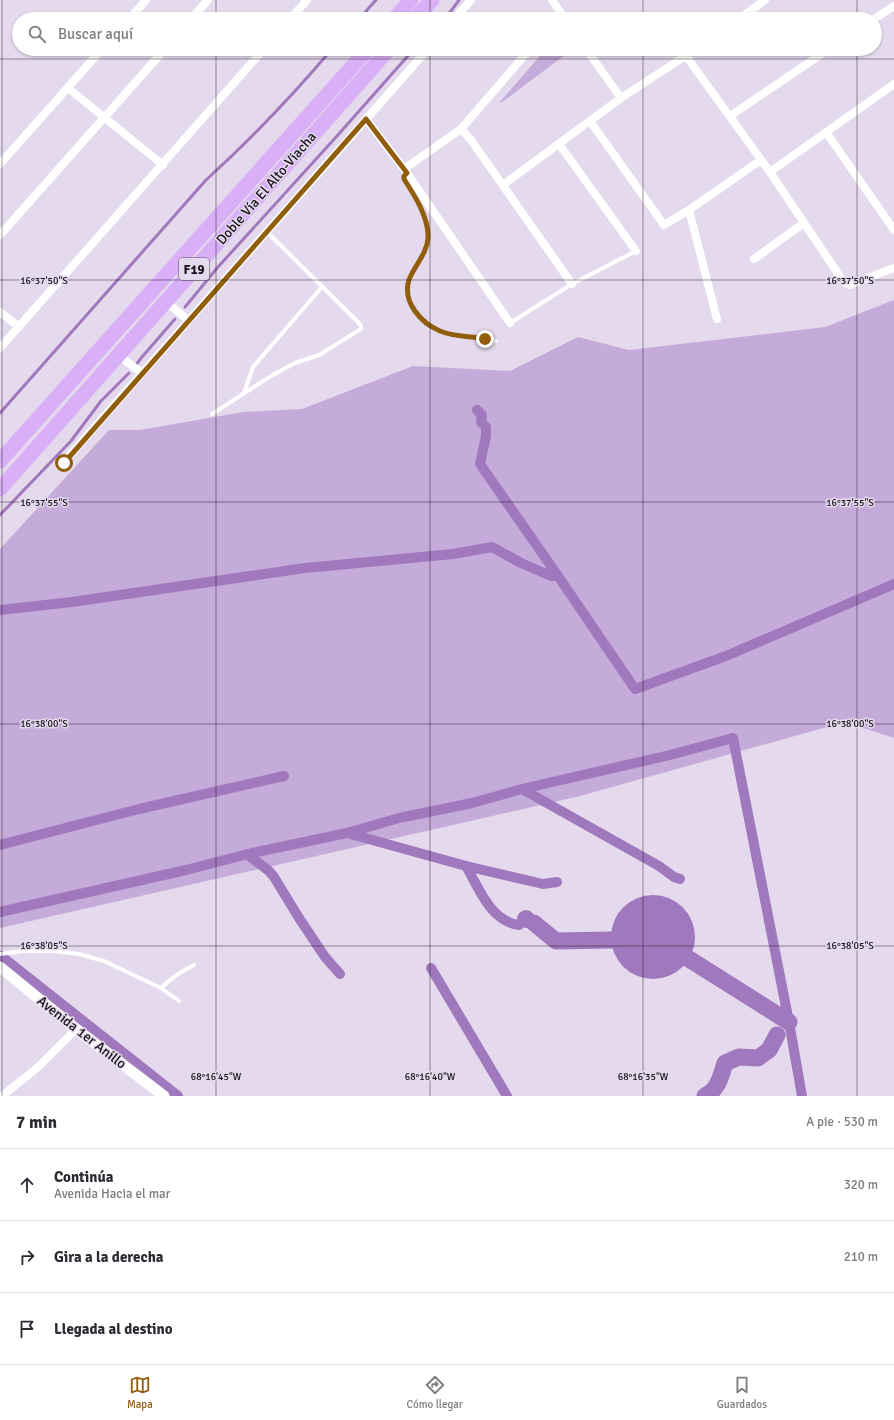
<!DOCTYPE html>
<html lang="es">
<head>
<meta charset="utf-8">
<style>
	:root { --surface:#fff; --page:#f2f2f3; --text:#2b2b33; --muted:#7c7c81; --line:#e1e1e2; --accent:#905e0d }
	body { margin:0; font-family:Signika,sans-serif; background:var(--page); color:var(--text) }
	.stop { position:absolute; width:12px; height:12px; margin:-9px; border:3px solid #905e0d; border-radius:50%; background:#fff }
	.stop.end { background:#905e0d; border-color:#fff; box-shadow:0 1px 4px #0008 }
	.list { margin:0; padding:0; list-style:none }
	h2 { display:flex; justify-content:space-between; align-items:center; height:52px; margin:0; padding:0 16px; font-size:17px }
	h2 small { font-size:13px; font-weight:400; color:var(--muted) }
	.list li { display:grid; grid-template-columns:26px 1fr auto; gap:12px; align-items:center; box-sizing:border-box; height:72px; padding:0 16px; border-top:1px solid var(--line) }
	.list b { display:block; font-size:15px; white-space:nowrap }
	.list p { margin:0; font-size:13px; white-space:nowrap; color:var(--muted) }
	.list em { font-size:13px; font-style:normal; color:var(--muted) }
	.icon { flex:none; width:22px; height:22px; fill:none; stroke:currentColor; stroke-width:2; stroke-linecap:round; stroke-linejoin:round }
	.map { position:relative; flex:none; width:894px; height:1096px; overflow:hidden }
	.search { position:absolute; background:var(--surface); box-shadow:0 1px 3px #0004; left:12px; right:12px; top:12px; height:44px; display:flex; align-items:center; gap:10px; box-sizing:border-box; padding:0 14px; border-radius:22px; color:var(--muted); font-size:15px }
	.sheet { height:268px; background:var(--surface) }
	nav { display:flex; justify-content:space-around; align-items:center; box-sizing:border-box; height:56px; border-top:1px solid var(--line); background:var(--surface); font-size:11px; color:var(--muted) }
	nav a { display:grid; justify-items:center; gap:2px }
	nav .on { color:var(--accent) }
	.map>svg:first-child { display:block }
	.green { fill:#c5abd9 }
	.water { fill:#a078bd }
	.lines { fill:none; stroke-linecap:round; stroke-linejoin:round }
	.stream { stroke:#a078bd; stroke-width:3 }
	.canal { stroke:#a078bd; stroke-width:10 }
	.river { stroke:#a078bd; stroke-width:17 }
	.lane { stroke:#fff; stroke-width:4 }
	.street { stroke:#fff; stroke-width:8 }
	.secondary { stroke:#fff; stroke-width:11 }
	.highway { stroke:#d9b0f7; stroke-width:15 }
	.route { stroke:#905e0d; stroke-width:5 }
	.ticks { fill:none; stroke:#161219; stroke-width:1; stroke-opacity:0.45 }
	.labels { text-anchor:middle; stroke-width:3; stroke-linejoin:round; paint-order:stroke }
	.shield { fill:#e5daed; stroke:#544e59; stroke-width:1 }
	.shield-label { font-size:13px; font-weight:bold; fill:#161219 }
	.street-label { font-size:14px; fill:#161219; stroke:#e5daed }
	.ticks-label { font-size:10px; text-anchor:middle; fill:#161219; stroke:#e5daed; stroke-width:3; stroke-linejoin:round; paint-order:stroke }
</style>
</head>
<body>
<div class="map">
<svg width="894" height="1096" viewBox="0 0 894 1096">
	<rect width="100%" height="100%" fill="#e5daed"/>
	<g class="green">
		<path d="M546,49H570L569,52L501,103L500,102Z"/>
		<path d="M894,300V738L845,722L580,796L0,928V549L109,430H140L243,412L302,409L413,366L510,371L578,337L629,350L825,327Z"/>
	</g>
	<g class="water">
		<circle cx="653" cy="937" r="42"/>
		<circle cx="526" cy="919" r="9"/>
	</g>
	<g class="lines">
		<g class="stream">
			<path d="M359,19L376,0"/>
			<path d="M443,19L451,11L459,0"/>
			<path d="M185,307L218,267L337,136L414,49"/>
			<path d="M135,366L142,357L175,319"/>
			<path d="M0,413L206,180C251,139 293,95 332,49"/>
			<path d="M0,515L71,441L101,401L129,373"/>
		</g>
		<g class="canal">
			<path d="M477,410L482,415L481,422L486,427V436L480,464L558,576L635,689L726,656L894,584"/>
			<path d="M0,610L72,602L305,568L453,554L492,547L521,563L551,576H558"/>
			<path d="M522,789L659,866L674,877L680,879"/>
			<path d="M347,833L399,818L472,803L522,789L670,755L733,738L789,1022L802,1096"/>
			<path d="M0,845L139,809L284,776"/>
			<path d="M247,854L269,871L274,877L299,918L325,957L340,974"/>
			<path d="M466,866L543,884L557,882"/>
			<path d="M0,912L186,870L252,853L347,833L466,866C479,888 490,921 519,925"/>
			<path d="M1,956L178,1096"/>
			<path d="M431,968L507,1096"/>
		</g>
		<g class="river">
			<path d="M534,923L556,941L611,940"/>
			<path d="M689,959L789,1022"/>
			<path d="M705,1096C718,1090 721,1076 725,1063L739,1057L758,1058L769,1050L777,1035"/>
		</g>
		<g class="lane">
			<path d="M407,173L405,175V179C415,196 429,217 428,238C427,254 415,266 410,280C406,288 408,299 412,306C429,338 466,335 496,341"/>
			<path d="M510,323L572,284L636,251"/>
			<path d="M244,393L253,367L322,287"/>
			<path d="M212,414L271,376L295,363L319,355L361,329V326L358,322L267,232"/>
			<path d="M0,954L23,951H55L79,954L104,961L161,988L179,1001"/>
			<path d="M161,988C171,978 182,971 194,965"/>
		</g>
		<g class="street">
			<path d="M552,0L565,19"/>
			<path d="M129,19L146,0"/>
			<path d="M191,19L208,0"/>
			<path d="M290,19L307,0"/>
			<path d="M454,19L471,0"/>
			<path d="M739,19L765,0"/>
			<path d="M874,19L894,6"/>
			<path d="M586,49L621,98"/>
			<path d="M686,56L770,172L843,281L849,285L894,268"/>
			<path d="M68,88L163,165"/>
			<path d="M730,116L829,49"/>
			<path d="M366,119L407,173L510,323"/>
			<path d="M590,121L664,225L689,210L761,160"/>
			<path d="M461,129L471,140L572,284"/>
			<path d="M826,132L894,230"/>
			<path d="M559,144L636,251"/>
			<path d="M0,164L102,49"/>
			<path d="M404,169L461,129L530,49"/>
			<path d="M770,172L894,84"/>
			<path d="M503,185L621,98L696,49"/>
			<path d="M689,210L717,319"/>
			<path d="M0,235L165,49"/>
			<path d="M754,259L804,223"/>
			<path d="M165,301L188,320"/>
			<path d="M0,312L19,327"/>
			<path d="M0,348L264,49"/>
			<path d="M118,355L142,373"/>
			<path d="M63,463L428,49"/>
			<path d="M2,1096L37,1068L76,1029"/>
		</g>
		<path class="secondary" d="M0,967L76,1029L164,1096"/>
		<g class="highway">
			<path d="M394,19L411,0"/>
			<path d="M415,19L432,0"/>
			<path d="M0,461L368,49"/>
			<path d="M0,489L389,49"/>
		</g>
	</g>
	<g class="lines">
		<path class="route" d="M64,463L366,119L407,173L404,176V179C415,196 429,218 428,238C427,254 414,266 409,280C402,302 421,323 440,331C454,337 470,336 485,339"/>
	</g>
	<path class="ticks" d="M2,0V1096M216,0V19M430,0V19M643,0V19M857,0V19M216,49V1096M430,49V1096M643,49V1096M857,49V1096M0,59H894M0,280H894M0,502H894M0,724H894M0,946H894"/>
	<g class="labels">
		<rect class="shield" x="179" y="258" width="30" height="22" rx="3"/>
		<g class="shield-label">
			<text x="194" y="274">F19</text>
		</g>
		<g class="street-label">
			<text transform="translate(266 188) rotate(-49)" y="5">Doble Vía El Alto-Viacha</text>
			<text transform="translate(82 1032) rotate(38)" y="5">Avenida 1er Anillo</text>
		</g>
	</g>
	<g class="ticks-label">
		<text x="44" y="284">16°37'50"S</text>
		<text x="850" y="284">16°37'50"S</text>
		<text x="44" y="506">16°37'55"S</text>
		<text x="850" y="506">16°37'55"S</text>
		<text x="44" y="727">16°38'00"S</text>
		<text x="850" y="727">16°38'00"S</text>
		<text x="44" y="949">16°38'05"S</text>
		<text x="850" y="949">16°38'05"S</text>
		<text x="216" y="1080">68°16'45"W</text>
		<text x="430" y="1080">68°16'40"W</text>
		<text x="643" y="1080">68°16'35"W</text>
	</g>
</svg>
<div class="stop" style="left:64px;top:463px"></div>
<div class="stop end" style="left:485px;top:339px"></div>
<div class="search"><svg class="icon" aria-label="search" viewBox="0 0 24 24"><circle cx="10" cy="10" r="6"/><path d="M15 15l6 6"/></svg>Buscar aquí</div>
</div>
<section class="sheet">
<h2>7 min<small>A pie · 530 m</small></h2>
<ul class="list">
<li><svg class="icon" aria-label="ahead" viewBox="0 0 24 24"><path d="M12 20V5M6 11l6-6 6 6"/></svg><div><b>Continúa</b><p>Avenida Hacia el mar</p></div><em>320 m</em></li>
<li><svg class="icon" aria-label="right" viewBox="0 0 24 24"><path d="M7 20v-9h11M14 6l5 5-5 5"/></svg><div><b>Gira a la derecha</b></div><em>210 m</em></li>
<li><svg class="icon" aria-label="arrive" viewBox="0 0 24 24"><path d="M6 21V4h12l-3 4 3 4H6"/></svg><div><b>Llegada al destino</b></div></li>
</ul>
</section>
<nav>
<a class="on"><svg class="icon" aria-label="map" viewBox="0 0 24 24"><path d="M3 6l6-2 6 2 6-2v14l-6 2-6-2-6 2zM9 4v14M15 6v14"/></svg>Mapa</a>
<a><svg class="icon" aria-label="directions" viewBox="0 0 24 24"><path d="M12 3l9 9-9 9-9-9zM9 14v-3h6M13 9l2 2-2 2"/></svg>Cómo llegar</a>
<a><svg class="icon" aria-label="saved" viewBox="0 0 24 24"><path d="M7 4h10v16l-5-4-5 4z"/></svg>Guardados</a>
</nav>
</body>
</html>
